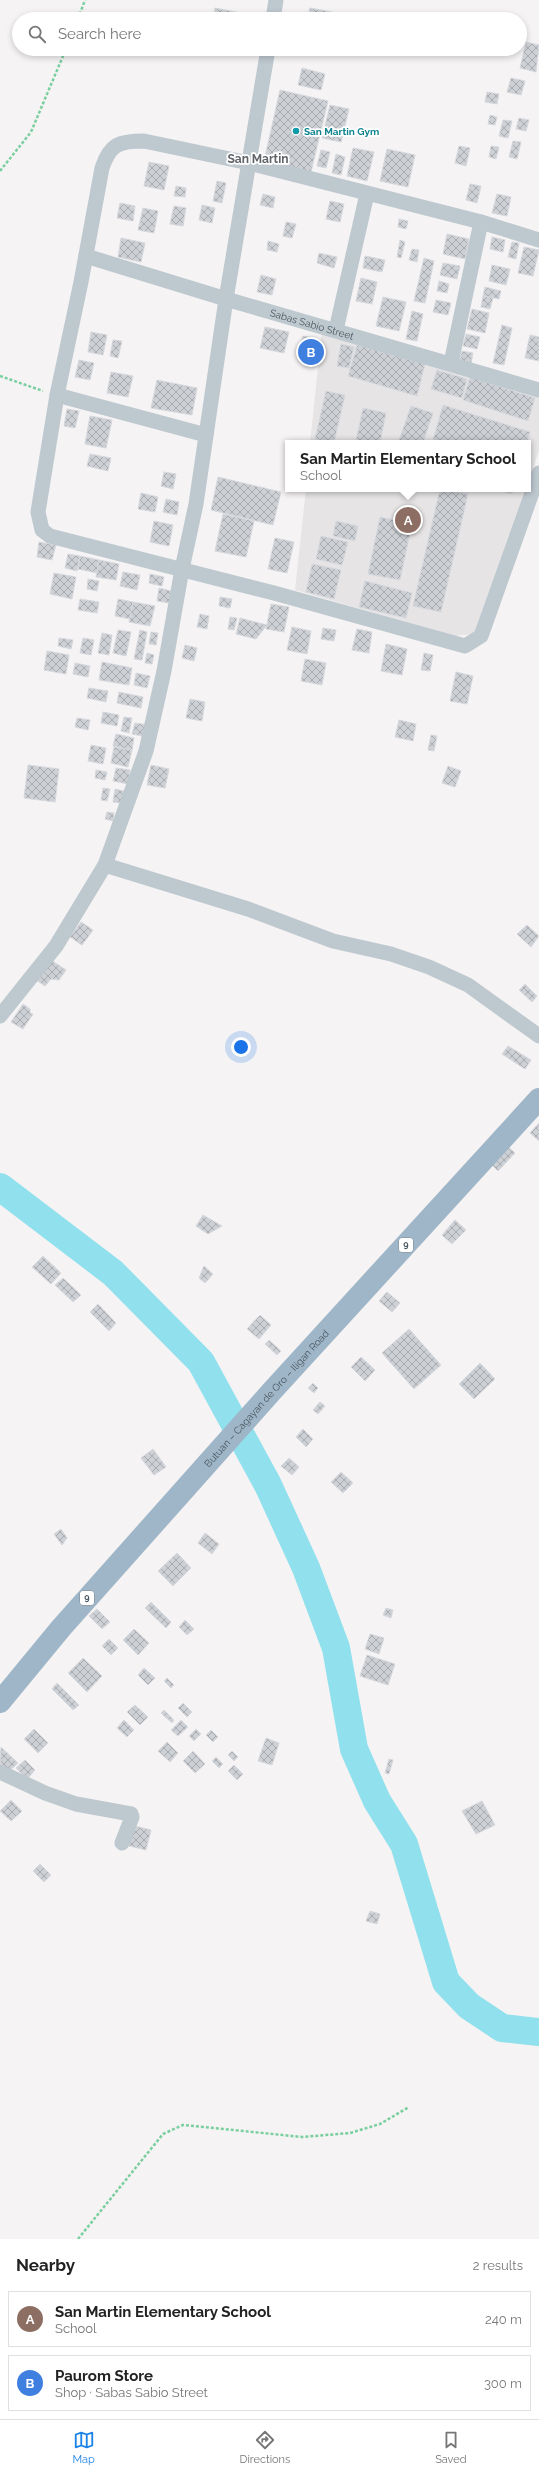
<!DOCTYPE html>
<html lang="en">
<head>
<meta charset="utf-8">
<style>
	:root { --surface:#fff; --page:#f2f2f2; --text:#222; --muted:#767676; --line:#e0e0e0; --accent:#1b82e7 }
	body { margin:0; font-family:Raleway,sans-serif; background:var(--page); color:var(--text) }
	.you { position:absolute; left:241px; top:1047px; width:14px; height:14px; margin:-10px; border:3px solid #fff; border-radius:50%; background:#1a73e8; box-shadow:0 0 0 6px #1a73e833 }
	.badge { display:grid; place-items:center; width:26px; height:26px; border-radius:50%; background:var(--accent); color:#fff; font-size:13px; font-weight:700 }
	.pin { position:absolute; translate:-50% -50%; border:2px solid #fff; box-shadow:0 1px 4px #0006 }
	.popup { position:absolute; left:285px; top:440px; width:246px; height:52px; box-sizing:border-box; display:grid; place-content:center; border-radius:0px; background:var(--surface); filter:drop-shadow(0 1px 3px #0005); font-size:13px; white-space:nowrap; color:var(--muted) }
	.popup b { font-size:15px; color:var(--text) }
	.popup::after { content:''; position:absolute; left:50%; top:100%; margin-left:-8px; border:8px solid transparent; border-top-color:var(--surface) }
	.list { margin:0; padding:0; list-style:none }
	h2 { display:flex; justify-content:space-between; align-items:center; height:52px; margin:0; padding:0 16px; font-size:17px }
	h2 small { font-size:13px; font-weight:400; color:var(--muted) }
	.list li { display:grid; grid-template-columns:26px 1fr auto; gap:12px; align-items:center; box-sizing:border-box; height:56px; margin:0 8px 8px; padding:0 8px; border:1px solid var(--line); border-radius:0px }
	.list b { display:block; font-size:15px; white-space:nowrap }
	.list p { margin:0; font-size:13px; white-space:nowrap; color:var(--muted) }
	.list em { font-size:13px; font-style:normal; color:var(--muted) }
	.icon { flex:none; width:22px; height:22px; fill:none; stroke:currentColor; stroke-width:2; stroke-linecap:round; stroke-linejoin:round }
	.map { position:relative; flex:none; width:539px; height:2239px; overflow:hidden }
	.search { position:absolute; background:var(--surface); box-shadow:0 2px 6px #0003; left:12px; right:12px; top:12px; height:44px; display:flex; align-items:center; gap:10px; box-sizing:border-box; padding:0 14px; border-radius:22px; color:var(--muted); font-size:15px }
	.sheet { height:180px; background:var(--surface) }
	nav { display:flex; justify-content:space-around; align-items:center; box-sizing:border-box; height:56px; border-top:1px solid var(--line); background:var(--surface); font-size:11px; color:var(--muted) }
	nav a { display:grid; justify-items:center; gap:2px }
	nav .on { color:var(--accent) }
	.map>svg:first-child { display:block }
	.education { fill:#e6e4e5 }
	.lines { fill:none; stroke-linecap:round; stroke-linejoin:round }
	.river { stroke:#90e0ed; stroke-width:28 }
	.building { fill:url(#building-cross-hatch); stroke:#d7d9de }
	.path { stroke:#7acf9f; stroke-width:2.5; stroke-dasharray:3 2; stroke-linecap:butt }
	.minor { stroke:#bec8cf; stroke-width:15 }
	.trunk { stroke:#9fb6c8; stroke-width:22 }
	.culture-dot { fill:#0f9aa8; stroke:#fff; stroke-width:1.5 }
	.labels { text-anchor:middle; stroke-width:3.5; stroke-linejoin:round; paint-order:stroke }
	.shield { fill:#fff; stroke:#808990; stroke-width:1 }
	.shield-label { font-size:9px; font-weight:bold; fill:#4a5760 }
	.culture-label { font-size:10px; font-weight:bold; fill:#0d838f; stroke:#fff; text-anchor:start }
	.street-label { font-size:10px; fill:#4a5760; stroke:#fff }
	.quarter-label { font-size:12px; font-weight:bold; fill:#5f6368; stroke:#fff }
</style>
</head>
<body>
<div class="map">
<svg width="539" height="2239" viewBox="0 0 539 2239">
	<defs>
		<pattern id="building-cross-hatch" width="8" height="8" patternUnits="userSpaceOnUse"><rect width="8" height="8" fill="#cdd0d5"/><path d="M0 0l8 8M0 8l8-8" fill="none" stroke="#a8acb0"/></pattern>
	</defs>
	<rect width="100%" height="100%" fill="#f5f3f3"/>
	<g class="education">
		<path d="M322,330L539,396V451L528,482V443H310Z"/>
		<path d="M306,489H525L474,634L455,636L295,590Z"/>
	</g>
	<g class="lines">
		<path class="river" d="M0,1187L113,1273L201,1362L268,1485L306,1568L336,1648L354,1749L377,1801L404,1844L446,1982L469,2006L502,2028L539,2032"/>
	</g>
	<g class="building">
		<path d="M215,8L241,13L239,19H213Z"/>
		<path d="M310,8L332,12L330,19H307Z"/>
		<path d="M526,42L539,45L536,72L520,68Z"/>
		<path d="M302,68L325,74L321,90L298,85Z"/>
		<path d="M511,78L525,81L521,95L507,92Z"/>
		<path d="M280,90L328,101L311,172L264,161Z"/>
		<path d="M487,92L499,94L497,104L485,102Z"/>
		<path d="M330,105L349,109L341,142L322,138Z"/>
		<path d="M490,115L497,117L495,125L488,124Z"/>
		<path d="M519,118L529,120L526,131L516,129Z"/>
		<path d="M503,120L512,121L508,138L499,136Z"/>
		<path d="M513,141L521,142L517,159L509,157Z"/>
		<path d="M459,146L470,148L466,166L455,163Z"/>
		<path d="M491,146L499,147L496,159L489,157Z"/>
		<path d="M353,148L374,152L367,181L347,176Z"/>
		<path d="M387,149L415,155L408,187L380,181Z"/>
		<path d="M321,150L330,152L326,168L317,166Z"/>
		<path d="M336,154L345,157L341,175L332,173Z"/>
		<path d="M149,162L169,166L164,190L144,186Z"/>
		<path d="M217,181L226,183L222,203L213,201Z"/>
		<path d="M470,184L481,186L477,203L466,200Z"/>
		<path d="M176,186L186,188L185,197L174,196Z"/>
		<path d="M263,194L275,197L273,208L260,205Z"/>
		<path d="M497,194L511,197L507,216L492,213Z"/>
		<path d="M330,201L344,204L340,222L326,219Z"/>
		<path d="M120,203L135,206L133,221L117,218Z"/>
		<path d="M202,205L215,208L212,223L199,220Z"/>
		<path d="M174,206L186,208L183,226L170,224Z"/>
		<path d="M143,208L158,211L154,233L138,230Z"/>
		<path d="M399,219L408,221L406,229L398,227Z"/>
		<path d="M286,222L296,224L292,238L283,236Z"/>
		<path d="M447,234L469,239L465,259L443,254Z"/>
		<path d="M492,237L505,240L503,252L490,249Z"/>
		<path d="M121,238L145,243L141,262L118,257Z"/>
		<path d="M400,240L405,242L401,258L397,257Z"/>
		<path d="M268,241L279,244L277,252L267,250Z"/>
		<path d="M512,242L519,243L516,259L508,257Z"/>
		<path d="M524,247L539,250L533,276L518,273Z"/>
		<path d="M412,249L419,250L417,262L409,260Z"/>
		<path d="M319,253L337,257L334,268L317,263Z"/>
		<path d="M365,256L385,260L382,272L363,268Z"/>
		<path d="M424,258L434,261L425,303L414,301Z"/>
		<path d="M443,263L460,266L457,279L440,275Z"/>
		<path d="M492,265L510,269L506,285L489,281Z"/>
		<path d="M261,275L276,279L272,295L257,292Z"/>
		<path d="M361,278L377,282L372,304L356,301Z"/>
		<path d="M439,281L449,284L447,293L437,291Z"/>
		<path d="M485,287L501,291L499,299L483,296Z"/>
		<path d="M483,296L493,298L490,309L481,307Z"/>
		<path d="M383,297L406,302L399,331L376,326Z"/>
		<path d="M436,300L451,303L448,315L433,312Z"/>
		<path d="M472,309L489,313L485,333L467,329Z"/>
		<path d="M412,311L423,314L417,341L406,339Z"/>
		<path d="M502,325L512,328L504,365L493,363Z"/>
		<path d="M265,327L289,332L284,353L260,348Z"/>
		<path d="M91,332L107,335L103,355L88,352Z"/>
		<path d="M466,334L480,337L477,349L463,346Z"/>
		<path d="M530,335L539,337V361L525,358Z"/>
		<path d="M303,336L313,338L309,357L298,355Z"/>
		<path d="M113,340L122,341L118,358L110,356Z"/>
		<path d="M341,344L354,347L349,368L337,366Z"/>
		<path d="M357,345L425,364L417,396L348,376Z"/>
		<path d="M462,351L473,353L471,364L459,362Z"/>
		<path d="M79,360L94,363L90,380L75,377Z"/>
		<path d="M437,370L467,379L462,398L431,389Z"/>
		<path d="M111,372L133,376L128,397L107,393Z"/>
		<path d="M470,377L535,398L528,421L463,400Z"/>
		<path d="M157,380L197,388L192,415L151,408Z"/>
		<path d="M326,391L345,395L334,443L315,439Z"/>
		<path d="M443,405L530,432L527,443H432Z"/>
		<path d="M411,406L433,413L423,443H398Z"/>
		<path d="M363,408L386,413L380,443L356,440Z"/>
		<path d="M67,409L79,411L75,428L64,426Z"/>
		<path d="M90,416L112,420L106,448L85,444Z"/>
		<path d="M90,454L111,458L108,471L87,466Z"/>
		<path d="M164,472L176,474L173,489L161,486Z"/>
		<path d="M218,477L281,492L273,525L211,510Z"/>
		<path d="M440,489L468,494L441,612L413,606Z"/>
		<path d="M495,489H513L512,494Z"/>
		<path d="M141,493L158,497L155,512L138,509Z"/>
		<path d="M166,499L179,502L177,515L163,512Z"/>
		<path d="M223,514L254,521L246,557L215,551Z"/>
		<path d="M380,517L412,524L400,580L368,574Z"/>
		<path d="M154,521L173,525L169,546L150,542Z"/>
		<path d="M336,521L358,526L355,541L333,536Z"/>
		<path d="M321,536L348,542L342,565L316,559Z"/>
		<path d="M275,538L294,542L287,573L268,569Z"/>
		<path d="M39,542L56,545L52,560L37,557Z"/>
		<path d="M68,554L80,556L77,571L65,568Z"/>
		<path d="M80,556L99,560L97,573L78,569Z"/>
		<path d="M99,560L119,564L116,580L96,577Z"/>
		<path d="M312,564L341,570L334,599L306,592Z"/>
		<path d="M123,572L140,575L137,590L120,586Z"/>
		<path d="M54,573L76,577L72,599L50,594Z"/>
		<path d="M150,574L164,577L162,586L149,583Z"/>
		<path d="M88,579L99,581L97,591L87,589Z"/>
		<path d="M365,581L412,593L406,618L359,607Z"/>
		<path d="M159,588L171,591L169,603L157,601Z"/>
		<path d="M220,597L232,599L230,608L219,606Z"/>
		<path d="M80,599L99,602L97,613L78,610Z"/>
		<path d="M118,599L133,602L130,619L115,616Z"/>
		<path d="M133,602L155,606L150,626L129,622Z"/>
		<path d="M271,604L289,607L284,632L266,629Z"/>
		<path d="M200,614L209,616L207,629L197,627Z"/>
		<path d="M230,617L237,618L234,630L228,629Z"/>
		<path d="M240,618L267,625L256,639L236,634Z"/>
		<path d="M292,627L311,631L307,654L287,650Z"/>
		<path d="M323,628L336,630L334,641L321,639Z"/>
		<path d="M357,629L372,632L369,653L352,650Z"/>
		<path d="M118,630L131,632L126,656L113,653Z"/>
		<path d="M140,630L147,632L142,660L134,659Z"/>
		<path d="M151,632L158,633L156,645L149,644Z"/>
		<path d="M102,633L112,635L109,655L98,653Z"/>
		<path d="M59,638L73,640L71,649L58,646Z"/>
		<path d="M83,638L94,640L91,655L80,653Z"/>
		<path d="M386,644L407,649L402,675L381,671Z"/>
		<path d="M185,645L197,648L194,661L182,658Z"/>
		<path d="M47,651L69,655L66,674L44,670Z"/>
		<path d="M147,653L154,655L152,664L145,663Z"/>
		<path d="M424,653L433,655L430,671L421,670Z"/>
		<path d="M305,659L326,663L322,685L301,681Z"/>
		<path d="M102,662L132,668L129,685L99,680Z"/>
		<path d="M75,663L90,666L88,677L73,674Z"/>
		<path d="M456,672L473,676L467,704L450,701Z"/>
		<path d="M136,673L150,676L147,688L134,685Z"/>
		<path d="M89,688L108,691L106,702L87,698Z"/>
		<path d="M119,692L143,697L141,708L117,703Z"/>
		<path d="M190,699L205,702L202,721L186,718Z"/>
		<path d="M103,712L119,715L117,726L101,723Z"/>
		<path d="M124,717L132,718L129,733L121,731Z"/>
		<path d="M77,718L90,720L88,730L75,727Z"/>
		<path d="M399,720L416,724L413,741L395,737Z"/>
		<path d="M135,723L149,725L147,737L132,734Z"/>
		<path d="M116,734L134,738L132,750L113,746Z"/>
		<path d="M431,735L437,736L434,751L428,750Z"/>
		<path d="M91,745L106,748L103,764L88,761Z"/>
		<path d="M114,747L132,750L128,767L111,763Z"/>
		<path d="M28,765L59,769L55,802L24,798Z"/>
		<path d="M151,765L169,769L165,788L147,785Z"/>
		<path d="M448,766L461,771L455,787L442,783Z"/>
		<path d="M116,768L130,770L128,784L113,781Z"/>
		<path d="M96,770L107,772L105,780L95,778Z"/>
		<path d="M103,788L110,789L107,801L101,800Z"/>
		<path d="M115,789L124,791L121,803L113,802Z"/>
		<path d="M107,812L114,813L113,821L105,819Z"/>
		<path d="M81,922L93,930L82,945L70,937Z"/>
		<path d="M527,925L539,936L531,947L517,934Z"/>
		<path d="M51,960L66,970L59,980L51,979L45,986L36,980Z"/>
		<path d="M525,984L537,996L532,1002L519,990Z"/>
		<path d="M23,1004L30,1009V1013L33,1014L23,1029L11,1022Z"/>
		<path d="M508,1046L531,1060L525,1069L502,1054Z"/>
		<path d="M539,1123V1141L530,1133Z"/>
		<path d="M504,1143L515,1153L498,1171L487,1160Z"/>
		<path d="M203,1215L222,1226L208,1234L196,1226Z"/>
		<path d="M455,1220L466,1230L452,1244L442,1235Z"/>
		<path d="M43,1256L61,1273L51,1284L32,1267Z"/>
		<path d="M204,1266L213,1274L205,1283L199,1278Z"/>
		<path d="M63,1278L81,1295L73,1302L55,1285Z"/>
		<path d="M387,1292L400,1303L392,1312L379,1301Z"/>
		<path d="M98,1304L116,1323L109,1331L90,1312Z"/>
		<path d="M260,1315L271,1325L259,1339L247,1329Z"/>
		<path d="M409,1329L441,1365L414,1389L382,1353Z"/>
		<path d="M269,1340L281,1351L277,1355L265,1344Z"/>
		<path d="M361,1357L375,1370L365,1381L351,1367Z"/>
		<path d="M480,1363L495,1379L474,1399L459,1384Z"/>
		<path d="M313,1383L318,1388L314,1393L308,1388Z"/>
		<path d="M320,1402L325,1406L318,1414L313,1410Z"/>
		<path d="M303,1429L313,1439L306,1447L296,1437Z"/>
		<path d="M153,1449L166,1467L154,1475L141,1458Z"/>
		<path d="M289,1458L299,1467L292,1475L281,1466Z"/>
		<path d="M341,1472L353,1483L343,1493L331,1482Z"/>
		<path d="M61,1529L67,1538L62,1545L54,1534Z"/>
		<path d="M205,1533L219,1544L212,1554L198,1543Z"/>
		<path d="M177,1553L191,1568L173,1586L158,1571Z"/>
		<path d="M151,1602L171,1622L166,1628L145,1608Z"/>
		<path d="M386,1608L393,1610L391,1618L383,1615Z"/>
		<path d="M97,1609L110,1622L102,1629L89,1616Z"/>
		<path d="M185,1620L194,1629L187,1635L179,1627Z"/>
		<path d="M134,1629L149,1643L138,1655L123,1640Z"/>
		<path d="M370,1634L384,1638L379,1654L365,1649Z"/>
		<path d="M109,1639L118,1648L111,1655L102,1646Z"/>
		<path d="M367,1655L395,1664L388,1685L360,1676Z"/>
		<path d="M83,1658L102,1676L87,1692L68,1673Z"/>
		<path d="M144,1668L155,1678L148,1685L138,1675Z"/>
		<path d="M167,1678L174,1685L171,1688L164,1681Z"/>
		<path d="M57,1683L79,1705L73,1710L52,1689Z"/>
		<path d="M183,1703L192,1712L187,1717L178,1708Z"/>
		<path d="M135,1705L148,1717L140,1725L127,1712Z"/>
		<path d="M164,1710L174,1720L172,1723L161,1713Z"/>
		<path d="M124,1720L134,1730L127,1737L117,1728Z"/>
		<path d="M181,1720L188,1727L178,1736L171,1730Z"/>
		<path d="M34,1729L48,1743L38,1753L24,1739Z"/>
		<path d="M196,1729L201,1734L194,1741L189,1736Z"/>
		<path d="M211,1730L218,1737L213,1742L206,1735Z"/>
		<path d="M266,1738L279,1743L272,1765L258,1761Z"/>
		<path d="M167,1742L178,1753L170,1762L158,1751Z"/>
		<path d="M1,1747L18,1763L8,1772L0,1764Z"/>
		<path d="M193,1751L205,1764L195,1773L183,1761Z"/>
		<path d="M232,1751L238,1757L234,1761L228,1755Z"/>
		<path d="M216,1757L223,1764L219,1768L212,1761Z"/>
		<path d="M389,1759L393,1760L389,1774L385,1773Z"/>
		<path d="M25,1760L35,1770L27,1779L16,1768Z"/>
		<path d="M234,1765L243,1774L237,1780L228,1771Z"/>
		<path d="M11,1800L22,1811L11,1821L0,1811Z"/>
		<path d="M482,1801L495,1825L476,1834L462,1811Z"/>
		<path d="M131,1825L151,1830L146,1850L125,1845Z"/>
		<path d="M40,1864L51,1875L44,1882L33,1871Z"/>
		<path d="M370,1911L380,1914L377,1924L366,1921Z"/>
	</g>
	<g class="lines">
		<g class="path">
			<path d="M78,19L85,0"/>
			<path d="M0,171L31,132L66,49"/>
			<path d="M0,376L43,391"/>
			<path d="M78,2239L163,2134L183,2125L302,2137L350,2133L380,2124L409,2107"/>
		</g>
		<g class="minor">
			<path d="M273,19L276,0"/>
			<path d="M539,240L481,222L249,163L144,141C119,141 110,144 102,168L81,282L57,395L38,512L42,530L50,536L274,593L465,646L481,636L539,473"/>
			<path id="s1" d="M86,256L226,299L539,390"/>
			<path d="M336,330L367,194"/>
			<path d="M451,363L481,222"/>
			<path d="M57,395L206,435"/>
			<path d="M105,865L248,909L333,941L391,954L429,967L468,985L539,1036"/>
			<path d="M0,1016L56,946L105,865L146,751L164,671L182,569L196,504L226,299L268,49"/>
			<path d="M0,1772L45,1793L76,1804L131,1814L132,1817L122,1843"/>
		</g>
		<path class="trunk" id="s2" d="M0,1702L61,1628L272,1391L539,1099"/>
	</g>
	<circle class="culture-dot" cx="296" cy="131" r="4"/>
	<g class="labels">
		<g class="shield">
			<rect x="399" y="1238" width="14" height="14" rx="3"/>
			<rect x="80" y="1591" width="14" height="14" rx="3"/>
		</g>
		<g class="shield-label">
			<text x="406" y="1248">9</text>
			<text x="87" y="1601">9</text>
		</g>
		<g class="culture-label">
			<text x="304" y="135">San Martin Gym</text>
		</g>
		<g class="street-label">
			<text dy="4" stroke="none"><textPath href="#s1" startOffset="236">Sabas Sabio Street</textPath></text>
			<text dy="4" stroke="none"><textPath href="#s2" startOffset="404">Butuan – Cagayan de Oro – Iligan Road</textPath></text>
		</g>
		<g class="quarter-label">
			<text x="258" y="163">San Martin</text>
		</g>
	</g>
</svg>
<div class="you"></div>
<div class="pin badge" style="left:408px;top:520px;background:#8d6e63">A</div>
<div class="popup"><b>San Martin Elementary School</b>School</div>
<div class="pin badge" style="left:311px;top:352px;background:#3f7fe0">B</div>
<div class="search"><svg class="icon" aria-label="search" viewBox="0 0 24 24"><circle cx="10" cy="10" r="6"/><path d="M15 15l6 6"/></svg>Search here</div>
</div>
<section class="sheet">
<h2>Nearby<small>2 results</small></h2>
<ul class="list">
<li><span class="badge" style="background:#8d6e63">A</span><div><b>San Martin Elementary School</b><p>School</p></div><em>240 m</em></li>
<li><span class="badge" style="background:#3f7fe0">B</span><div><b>Paurom Store</b><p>Shop · Sabas Sabio Street</p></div><em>300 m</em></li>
</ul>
</section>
<nav>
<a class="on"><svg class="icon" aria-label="map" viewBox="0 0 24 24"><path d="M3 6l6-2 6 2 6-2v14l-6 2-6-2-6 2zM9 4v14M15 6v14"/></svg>Map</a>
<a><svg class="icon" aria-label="directions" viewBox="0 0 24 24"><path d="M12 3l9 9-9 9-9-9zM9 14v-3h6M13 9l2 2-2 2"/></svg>Directions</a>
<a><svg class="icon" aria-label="saved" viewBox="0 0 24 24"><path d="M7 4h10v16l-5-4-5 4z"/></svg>Saved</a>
</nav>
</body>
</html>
